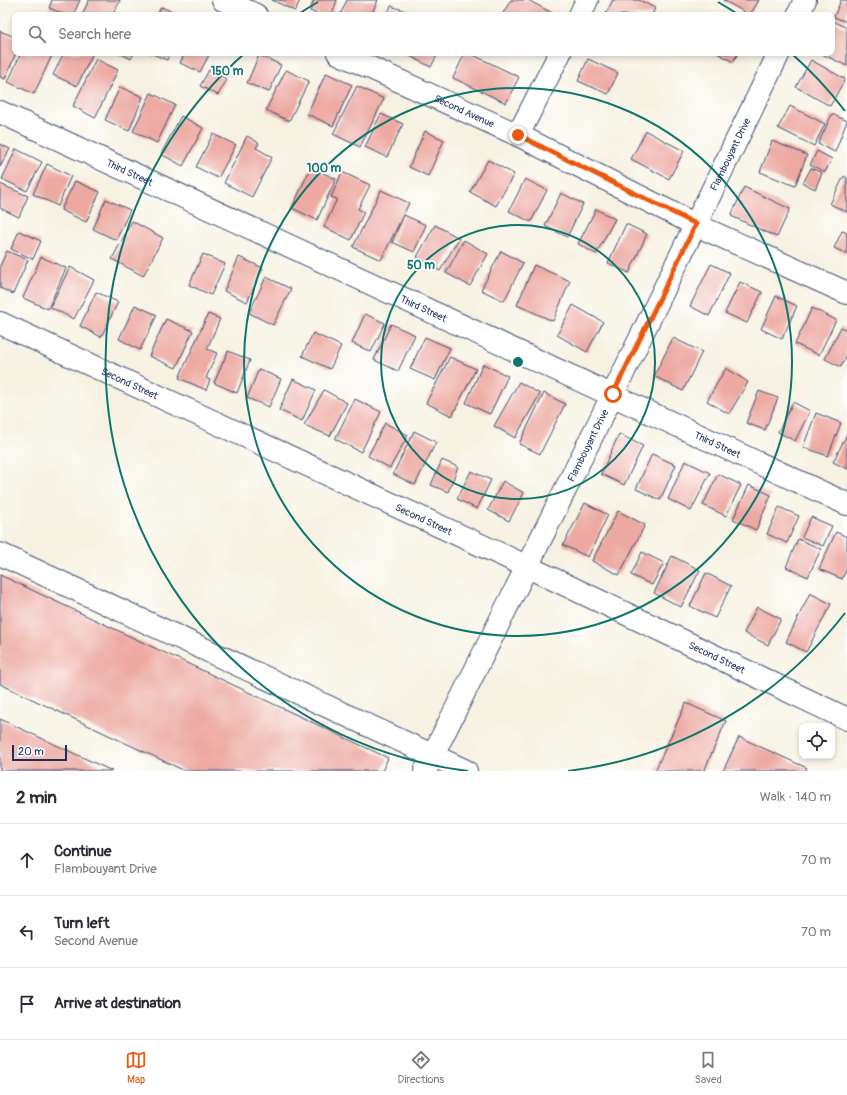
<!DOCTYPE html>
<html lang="en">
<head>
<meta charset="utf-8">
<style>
	:root { --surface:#fff; --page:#f2f2f3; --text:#2b2b33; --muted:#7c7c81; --line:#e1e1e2; --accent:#ea580c }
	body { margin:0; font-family:Pangolin,sans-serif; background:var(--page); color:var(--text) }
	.controls { position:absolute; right:12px; bottom:12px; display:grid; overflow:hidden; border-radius:8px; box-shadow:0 2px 6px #0003 }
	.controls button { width:36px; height:36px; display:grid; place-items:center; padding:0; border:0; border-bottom:1px solid var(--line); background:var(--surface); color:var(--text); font:20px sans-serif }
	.scale { position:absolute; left:12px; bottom:10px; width:55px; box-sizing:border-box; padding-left:4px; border:2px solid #1b2f5e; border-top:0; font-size:11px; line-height:14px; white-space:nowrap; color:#1b2f5e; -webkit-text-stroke:3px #fff; paint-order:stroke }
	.stop { position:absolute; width:12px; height:12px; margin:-9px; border:3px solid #ea580c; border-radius:50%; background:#fff }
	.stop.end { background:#ea580c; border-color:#fff; box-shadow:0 1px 4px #0008 }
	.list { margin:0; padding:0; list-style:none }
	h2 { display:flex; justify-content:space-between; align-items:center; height:52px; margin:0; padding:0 16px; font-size:17px }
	h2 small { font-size:13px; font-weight:400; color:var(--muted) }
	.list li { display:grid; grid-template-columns:26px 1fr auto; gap:12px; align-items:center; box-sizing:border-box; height:72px; padding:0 16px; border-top:1px solid var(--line) }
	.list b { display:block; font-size:15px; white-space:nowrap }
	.list p { margin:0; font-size:13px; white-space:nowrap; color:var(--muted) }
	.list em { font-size:13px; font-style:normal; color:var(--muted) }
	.icon { flex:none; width:22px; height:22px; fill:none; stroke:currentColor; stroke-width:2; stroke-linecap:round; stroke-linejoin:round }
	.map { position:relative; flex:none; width:847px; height:771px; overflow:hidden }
	.search { position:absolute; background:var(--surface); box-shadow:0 2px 6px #0003; left:12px; right:12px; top:12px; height:44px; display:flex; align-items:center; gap:10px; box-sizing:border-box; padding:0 14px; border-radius:8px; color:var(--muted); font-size:15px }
	.sheet { height:268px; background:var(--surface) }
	nav { display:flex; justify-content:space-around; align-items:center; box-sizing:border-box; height:56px; border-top:1px solid var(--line); background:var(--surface); font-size:11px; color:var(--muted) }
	nav a { display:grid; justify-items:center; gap:2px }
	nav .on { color:var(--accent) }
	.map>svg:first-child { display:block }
	.building { fill:#eda9a1 }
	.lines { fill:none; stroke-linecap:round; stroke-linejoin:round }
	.minor-casing { stroke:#3c4c72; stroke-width:24 }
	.minor { stroke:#fff; stroke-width:22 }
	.route { stroke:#ea580c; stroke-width:5 }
	.ring { fill:none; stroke:#0f766e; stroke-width:2 }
	.labels { text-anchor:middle; stroke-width:3.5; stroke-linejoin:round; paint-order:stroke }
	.street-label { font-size:10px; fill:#1b2f5e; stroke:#fff }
	.centre { fill:#0f766e; stroke:#fff; stroke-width:2 }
	.ring-label { font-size:12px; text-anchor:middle; font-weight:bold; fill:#0f766e; stroke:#fff; stroke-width:3.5; stroke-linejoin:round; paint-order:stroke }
</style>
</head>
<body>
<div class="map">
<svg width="847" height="771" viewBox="0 0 847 771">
	<rect width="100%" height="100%" fill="#fff"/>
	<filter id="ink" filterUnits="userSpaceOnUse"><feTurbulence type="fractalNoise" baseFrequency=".025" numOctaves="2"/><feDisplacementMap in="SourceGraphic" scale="8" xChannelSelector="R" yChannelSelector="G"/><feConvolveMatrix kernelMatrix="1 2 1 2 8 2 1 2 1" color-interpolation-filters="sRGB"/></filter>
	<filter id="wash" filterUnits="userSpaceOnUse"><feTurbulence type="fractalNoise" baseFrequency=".012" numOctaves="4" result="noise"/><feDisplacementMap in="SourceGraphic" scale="16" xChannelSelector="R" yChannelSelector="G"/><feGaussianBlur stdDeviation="0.9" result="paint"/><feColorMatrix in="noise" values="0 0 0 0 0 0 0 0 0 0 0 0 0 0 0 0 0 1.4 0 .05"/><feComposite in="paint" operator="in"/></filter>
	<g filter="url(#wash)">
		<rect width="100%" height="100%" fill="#f6f1e1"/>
		<g id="blocks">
			<g class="building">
				<path d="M52,0H80L73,15H66L49,8Z"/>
				<path d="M89,0H120L113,15H82Z"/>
				<path d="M272,0H300L295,11Z"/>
				<path d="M314,0H337L332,15H320L310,11Z"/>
				<path d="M347,0H378L371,15H340Z"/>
				<path d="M511,0H528L552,13L551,15H502Z"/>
				<path d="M613,0H639L655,8L652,15H605Z"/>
				<path d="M723,0H759L750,15Z"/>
				<path d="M841,0H847V22L834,17Z"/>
				<path d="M391,6L414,14L413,15H387Z"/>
				<path d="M161,7L180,15H157Z"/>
				<path d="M833,21L847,28V66L820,53H832Z"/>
				<path d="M0,31L15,37L16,53L5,79L0,77Z"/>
				<path d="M21,53H53L34,94L8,82Z"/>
				<path d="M64,53H93L77,86L53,75Z"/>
				<path d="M119,53H134L131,59Z"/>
				<path d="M150,53H170L167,60Z"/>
				<path d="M185,53H210L200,72L180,63Z"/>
				<path d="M404,53H438L431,67Z"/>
				<path d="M465,53H469L519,77L506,103L453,78Z"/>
				<path d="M717,53H738L733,62Z"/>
				<path d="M259,55L281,65L269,92L247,83Z"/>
				<path d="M96,59L118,70L95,118L73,106Z"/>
				<path d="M588,59L618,73L608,94L578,81Z"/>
				<path d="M811,60L845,79L830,106L796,87Z"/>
				<path d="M209,70L227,79L218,95L200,86Z"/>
				<path d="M286,70L309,81L289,121L266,110Z"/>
				<path d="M326,73L352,85L333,126L307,114Z"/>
				<path d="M357,86L384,99L360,147L333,134Z"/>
				<path d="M120,87L143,97L129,131L105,120Z"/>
				<path d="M151,93L175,105L157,143L133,131Z"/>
				<path d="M790,106L825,124L814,146L778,128Z"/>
				<path d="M381,114L403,124L387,157L365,147Z"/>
				<path d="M832,114L847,121L835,152L818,144Z"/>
				<path d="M181,116L203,128L183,166L161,154Z"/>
				<path d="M425,131L444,140L428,176L409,167Z"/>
				<path d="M646,131L684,151L669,179L631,159Z"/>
				<path d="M213,134L236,145L218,178L196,167Z"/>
				<path d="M247,136L259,143L256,148L272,157L252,197L224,183Z"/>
				<path d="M772,141L807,155L795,186L760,172Z"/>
				<path d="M0,144L10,149L0,167Z"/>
				<path d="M16,149L42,162L27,191L2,179Z"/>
				<path d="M817,151L832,159L825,172L810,165Z"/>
				<path d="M488,160L514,174L496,206L470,192Z"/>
				<path d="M47,164L71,176L58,206L33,194Z"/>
				<path d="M311,167L336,179L317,220L292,208Z"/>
				<path d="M811,168L822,173L815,189L803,183Z"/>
				<path d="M342,172L370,185L358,209L364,212L351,240L324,227L337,199L331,197Z"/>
				<path d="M844,176L847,178V212L830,204Z"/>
				<path d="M525,179L547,190L531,222L509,211Z"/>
				<path d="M75,181L100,192L86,222L61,210Z"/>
				<path d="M0,184L28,196L19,217L0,208Z"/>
				<path d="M744,187L790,209L777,237L731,216Z"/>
				<path d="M381,190L409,203L381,260L353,247Z"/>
				<path d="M561,193L583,204L567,237L545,226Z"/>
				<path d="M106,199L130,210L116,240L93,229Z"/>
				<path d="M596,209L615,219L596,254L578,244Z"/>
				<path d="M404,215L426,225L414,252L392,242Z"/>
				<path d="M132,221L163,238L143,276L112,259Z"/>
				<path d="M626,224L647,234L629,273L608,263Z"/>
				<path d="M435,225L459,238L440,271L417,257Z"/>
				<path d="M19,231L41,241L33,259L11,249Z"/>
				<path d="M842,231L847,233V254L834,248Z"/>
				<path d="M464,240L488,254L470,286L446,273Z"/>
				<path d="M7,251L28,260L13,294L0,288V266Z"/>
				<path d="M501,251L523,263L504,301L481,290Z"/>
				<path d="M203,254L225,264L211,295L189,285Z"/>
				<path d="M41,257L66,268L48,309L23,298Z"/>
				<path d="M239,257L263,268L247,302L224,291Z"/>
				<path d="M711,264L730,273L709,316L690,306Z"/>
				<path d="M534,265L570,281L553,321L517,305Z"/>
				<path d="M70,267L94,280L74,319L50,307Z"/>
				<path d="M266,277L291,289L273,325L249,313Z"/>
				<path d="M740,282L762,292L747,323L725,313Z"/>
				<path d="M96,292L118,302L101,337L80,326Z"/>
				<path d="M776,296L797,306L782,339L761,329Z"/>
				<path d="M135,305L157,315L140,350L119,339Z"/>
				<path d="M573,305L603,322L587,352L557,335Z"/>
				<path d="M812,308L836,320L819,355L795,344Z"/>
				<path d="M208,314L220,319L207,349L217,353L206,378L210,380L206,390L179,378Z"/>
				<path d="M365,314L385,323L371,352L352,343Z"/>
				<path d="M166,319L193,331L176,368L149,356Z"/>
				<path d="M391,324L415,335L398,371L374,360Z"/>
				<path d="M841,327L847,330V354L841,367L825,359Z"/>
				<path d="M313,333L341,346L330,369L302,356Z"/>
				<path d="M425,337L450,348L435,380L410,369Z"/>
				<path d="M673,338L702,352L683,391L654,376Z"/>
				<path d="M228,351L250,360L237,393L214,383Z"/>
				<path d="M450,357L476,369L452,416L426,403Z"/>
				<path d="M483,364L508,376L490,414L466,403Z"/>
				<path d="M726,368L748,382L729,414L707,401Z"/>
				<path d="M259,369L281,379L269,407L247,398Z"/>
				<path d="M293,379L316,390L302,421L279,410Z"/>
				<path d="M519,382L540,394L515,438L494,426Z"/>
				<path d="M324,390L347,403L330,436L304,425Z"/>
				<path d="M759,391L778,398L765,430L746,423Z"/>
				<path d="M544,393L565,404L540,454L519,444Z"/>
				<path d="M355,399L381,412L361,452L335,439Z"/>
				<path d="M793,402L810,411L795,441L778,432Z"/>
				<path d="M816,413L841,423L828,456L803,447Z"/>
				<path d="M385,423L408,435L390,468L368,456Z"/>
				<path d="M414,431L436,442L415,485L393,474Z"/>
				<path d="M619,434L643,446L624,485L601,474Z"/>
				<path d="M847,434V469L833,462Z"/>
				<path d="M652,454L676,465L660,500L636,489Z"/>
				<path d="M442,460L458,467L448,492L431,485Z"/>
				<path d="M685,461L710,473L691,511L668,499Z"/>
				<path d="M471,471L491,480L477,509L457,499Z"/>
				<path d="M718,474L741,485L726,516L703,505Z"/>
				<path d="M503,481L524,493L509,521L488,510Z"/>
				<path d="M749,485L771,495L756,530L733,519Z"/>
				<path d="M585,503L608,515L588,557L563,545Z"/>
				<path d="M779,507L799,516L787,543L767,534Z"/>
				<path d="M618,511L645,525L619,575L592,561Z"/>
				<path d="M811,517L832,526L823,546L802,537Z"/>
				<path d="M836,532L847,537V568L842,579L819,569Z"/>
				<path d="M798,539L821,549L808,577L786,567Z"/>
				<path d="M642,552L664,563L652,585L631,575Z"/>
				<path d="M672,556L700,570L681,607L654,593Z"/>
				<path d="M706,573L731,586L715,618L690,606Z"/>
				<path d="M0,575L388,758L382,771H185L0,684Z"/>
				<path d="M810,593L831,604L806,652L786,642Z"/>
				<path d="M757,607L781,619L768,645L744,633Z"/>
				<path d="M686,703L726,721L704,771H655Z"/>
				<path d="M0,719L112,771H0Z"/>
				<path d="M739,737L807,768L805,771H723Z"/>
			</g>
		</g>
	</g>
	<g filter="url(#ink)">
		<use href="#blocks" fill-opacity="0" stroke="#3c4c72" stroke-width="1"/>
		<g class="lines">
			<defs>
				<g id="minor">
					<path d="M223,0L256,15"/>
					<path d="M580,15L587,0"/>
					<path d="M798,15L805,0"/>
					<path id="s1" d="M338,53L518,135L696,225L847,293"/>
					<path id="s2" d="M0,112L847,504"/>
					<path d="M518,135L560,53"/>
					<path id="s3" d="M0,323L528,567L847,719"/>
					<path d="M0,554L466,771"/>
					<path id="s4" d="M425,771L613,394L779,53"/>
				</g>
			</defs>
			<use href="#minor" class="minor-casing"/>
			<use href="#minor" class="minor"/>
		</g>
	</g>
	<g class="lines" filter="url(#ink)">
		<path class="route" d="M518,135L696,224L613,394"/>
	</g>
	<g class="ring">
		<circle cx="518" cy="362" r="137"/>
		<circle cx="518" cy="362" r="274"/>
		<path d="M845 613A412 412 0 0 1 568 771M468 771A412 412 0 0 1 245 53M297 15A412 412 0 0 1 318 2M718 2A412 412 0 0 1 739 15M791 53A412 412 0 0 1 845 111"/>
	</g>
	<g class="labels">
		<g class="street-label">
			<text dy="4" stroke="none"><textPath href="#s1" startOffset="139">Second Avenue</textPath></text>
			<text dy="4" stroke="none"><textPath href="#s4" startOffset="688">Flambouyant Drive</textPath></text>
			<text dy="4" stroke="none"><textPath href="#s2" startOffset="143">Third Street</textPath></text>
			<text dy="4" stroke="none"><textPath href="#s2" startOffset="467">Third Street</textPath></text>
			<text dy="4" stroke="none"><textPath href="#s3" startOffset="143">Second Street</textPath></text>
			<text dy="4" stroke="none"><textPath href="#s2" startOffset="791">Third Street</textPath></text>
			<text dy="4" stroke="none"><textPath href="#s4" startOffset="364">Flambouyant Drive</textPath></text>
			<text dy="4" stroke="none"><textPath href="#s3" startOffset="467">Second Street</textPath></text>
			<text dy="4" stroke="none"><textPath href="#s3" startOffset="791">Second Street</textPath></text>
		</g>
	</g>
	<circle cx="518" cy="362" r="6" class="centre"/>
	<g class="ring-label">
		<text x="227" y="75">150 m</text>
		<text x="324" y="172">100 m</text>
		<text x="421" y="269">50 m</text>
	</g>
</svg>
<div class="controls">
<button><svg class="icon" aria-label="locate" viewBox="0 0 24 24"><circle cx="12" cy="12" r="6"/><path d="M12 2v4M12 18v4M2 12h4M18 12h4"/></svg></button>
</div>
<div class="scale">20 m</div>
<div class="stop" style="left:613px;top:394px"></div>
<div class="stop end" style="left:518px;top:135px"></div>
<div class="search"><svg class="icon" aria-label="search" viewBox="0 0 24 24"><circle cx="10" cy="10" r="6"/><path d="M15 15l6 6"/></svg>Search here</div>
</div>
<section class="sheet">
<h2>2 min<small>Walk · 140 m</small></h2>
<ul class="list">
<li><svg class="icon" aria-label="ahead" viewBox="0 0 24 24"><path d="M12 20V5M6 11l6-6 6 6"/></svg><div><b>Continue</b><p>Flambouyant Drive</p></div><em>70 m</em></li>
<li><svg class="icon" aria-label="left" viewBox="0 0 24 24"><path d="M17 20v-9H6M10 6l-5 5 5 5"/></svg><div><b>Turn left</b><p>Second Avenue</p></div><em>70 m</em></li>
<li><svg class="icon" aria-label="arrive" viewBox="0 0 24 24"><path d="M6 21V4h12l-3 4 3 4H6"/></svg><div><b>Arrive at destination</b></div></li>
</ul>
</section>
<nav>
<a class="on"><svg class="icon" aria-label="map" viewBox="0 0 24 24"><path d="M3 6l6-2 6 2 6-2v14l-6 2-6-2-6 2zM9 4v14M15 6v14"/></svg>Map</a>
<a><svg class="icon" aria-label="directions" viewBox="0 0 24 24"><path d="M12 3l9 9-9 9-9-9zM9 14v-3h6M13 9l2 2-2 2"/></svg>Directions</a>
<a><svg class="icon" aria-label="saved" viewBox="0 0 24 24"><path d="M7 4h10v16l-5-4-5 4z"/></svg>Saved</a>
</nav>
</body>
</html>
